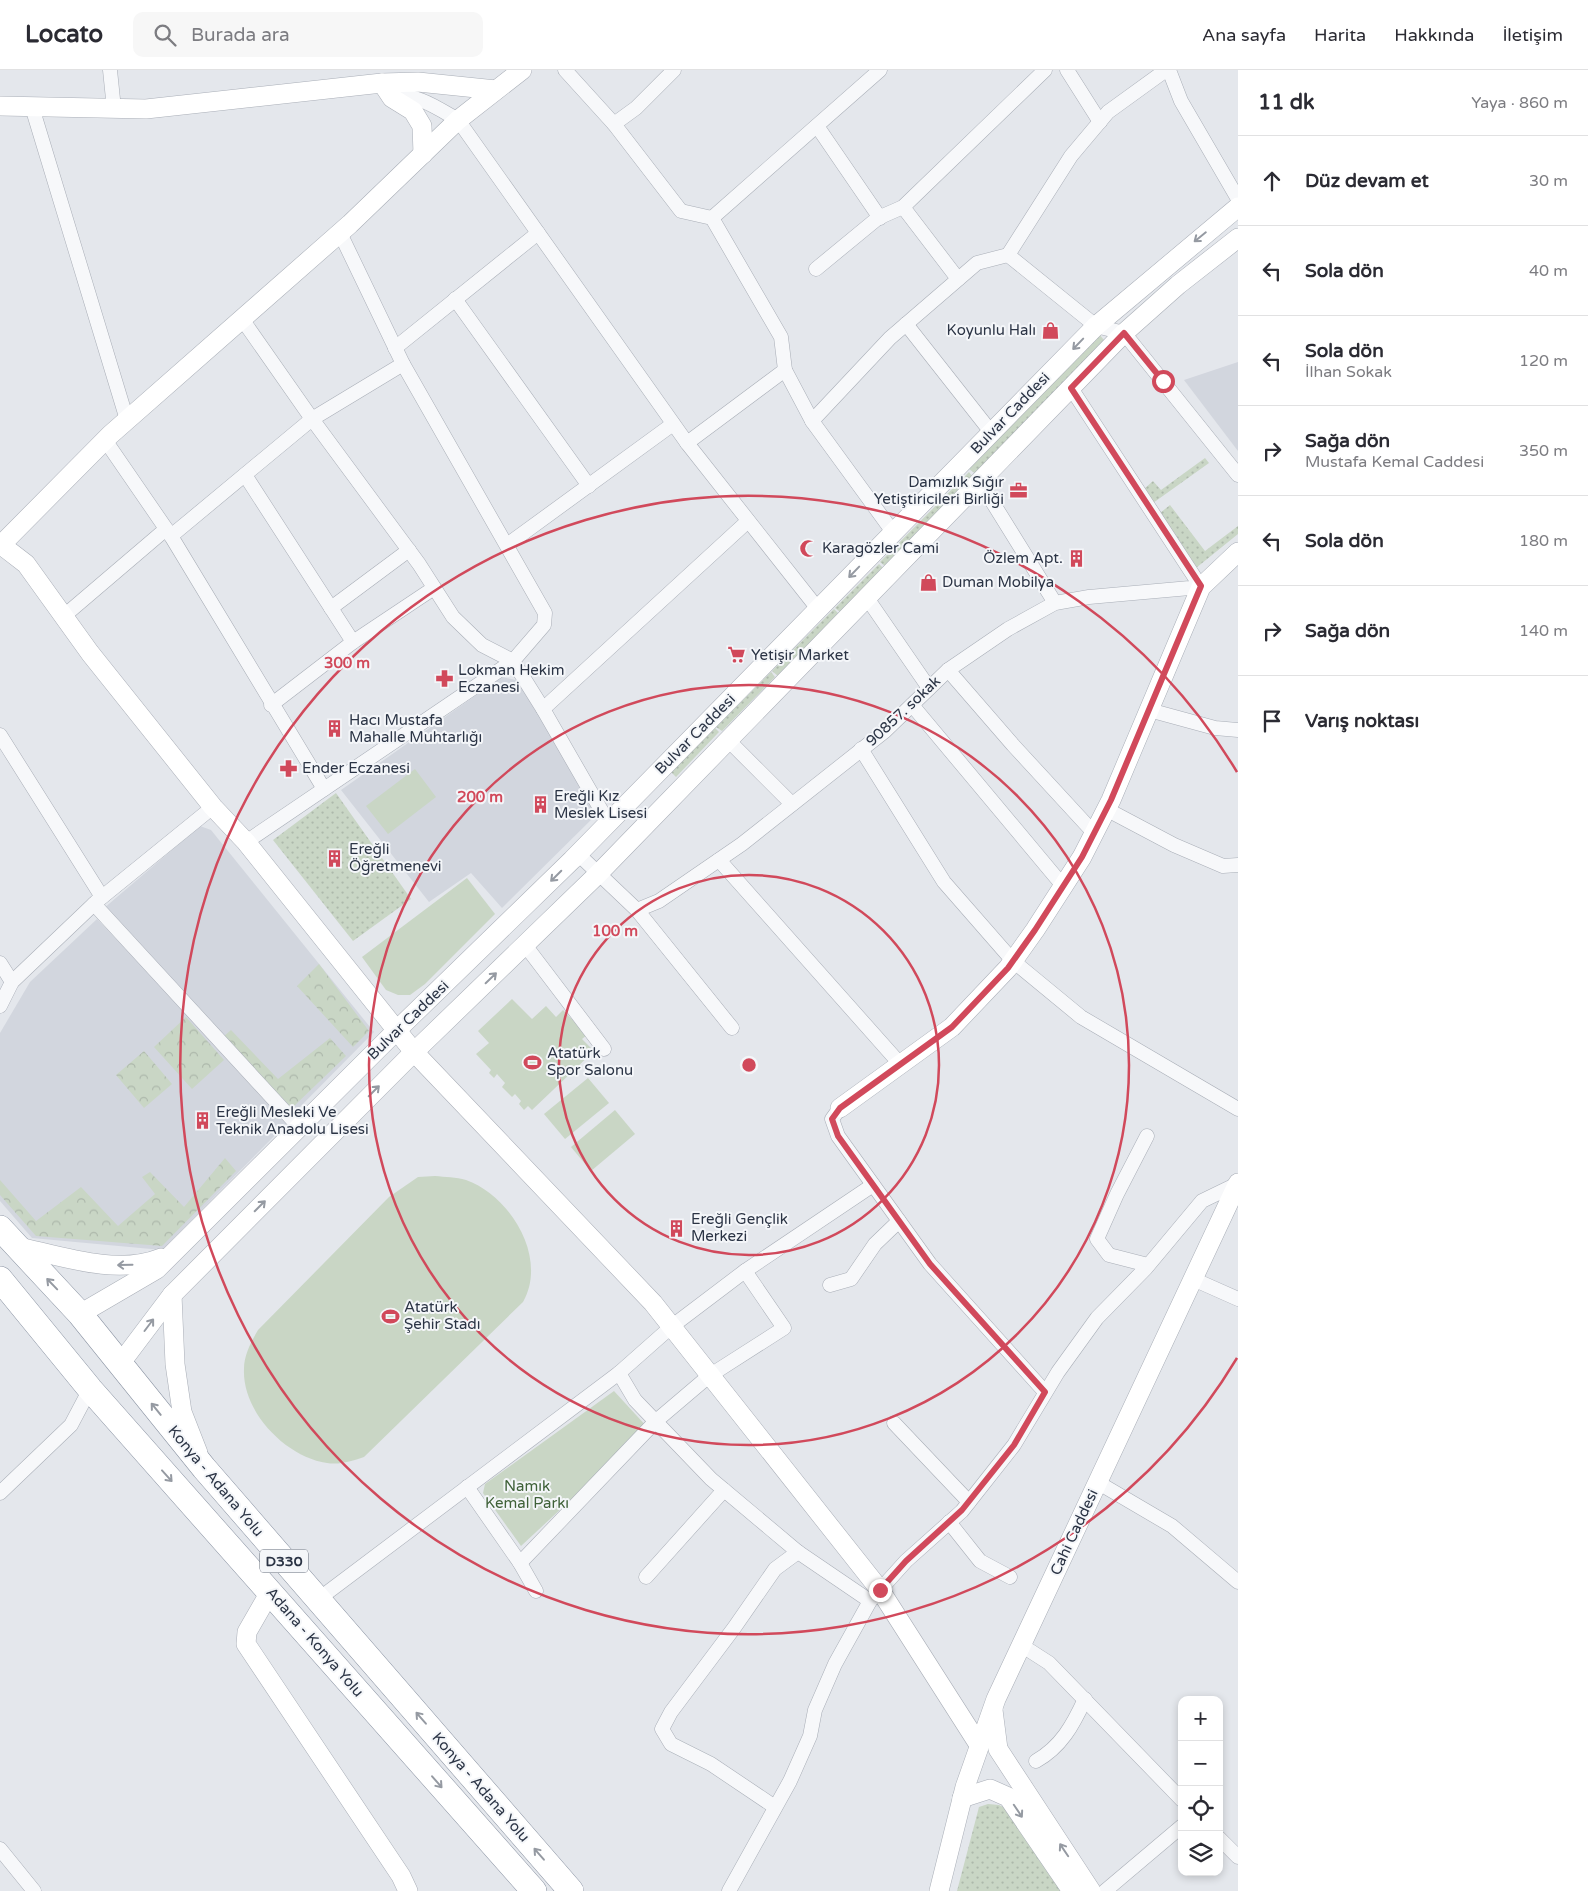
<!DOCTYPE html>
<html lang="tr">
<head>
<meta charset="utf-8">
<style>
	:root { --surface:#fff; --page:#f7f7f7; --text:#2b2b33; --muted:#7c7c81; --line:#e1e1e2 }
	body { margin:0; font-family:"Varela Round",sans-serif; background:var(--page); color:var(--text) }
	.controls { position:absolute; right:15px; bottom:15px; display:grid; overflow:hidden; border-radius:10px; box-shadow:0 2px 8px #0003 }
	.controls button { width:45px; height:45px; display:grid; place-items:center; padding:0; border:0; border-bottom:1px solid var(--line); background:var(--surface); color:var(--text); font:25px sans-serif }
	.stop { position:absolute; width:15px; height:15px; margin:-11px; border:4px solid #d1495b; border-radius:50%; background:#fff }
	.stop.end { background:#d1495b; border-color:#fff; box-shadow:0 1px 5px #0008 }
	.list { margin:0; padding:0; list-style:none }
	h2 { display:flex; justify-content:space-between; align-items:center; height:65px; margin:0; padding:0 20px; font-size:21px }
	h2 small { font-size:16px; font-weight:400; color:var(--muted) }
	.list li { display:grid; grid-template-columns:32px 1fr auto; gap:15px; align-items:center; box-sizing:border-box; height:90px; padding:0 20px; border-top:1px solid var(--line) }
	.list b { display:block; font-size:19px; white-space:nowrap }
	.list p { margin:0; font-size:16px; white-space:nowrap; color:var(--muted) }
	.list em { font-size:16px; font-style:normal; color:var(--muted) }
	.icon { flex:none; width:28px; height:28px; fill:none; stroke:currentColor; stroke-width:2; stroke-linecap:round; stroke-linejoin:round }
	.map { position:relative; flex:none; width:1238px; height:1821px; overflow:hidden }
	header { display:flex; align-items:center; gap:30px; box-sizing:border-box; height:70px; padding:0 25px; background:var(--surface); border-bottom:1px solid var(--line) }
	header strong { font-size:24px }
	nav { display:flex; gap:28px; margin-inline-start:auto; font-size:18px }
	.search { width:350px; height:45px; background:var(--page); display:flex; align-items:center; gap:12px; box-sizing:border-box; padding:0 18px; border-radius:10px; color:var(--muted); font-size:19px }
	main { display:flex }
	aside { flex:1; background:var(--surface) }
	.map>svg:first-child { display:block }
	.built { fill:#d2d6de }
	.grass { fill:url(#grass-dots) }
	.forest { fill:url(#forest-crowns) }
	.park { fill:#c9d6c5 }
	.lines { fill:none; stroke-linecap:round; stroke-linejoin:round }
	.street-casing { stroke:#a9aeb7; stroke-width:15 }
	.secondary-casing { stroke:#a9aeb7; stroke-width:20 }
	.highway-casing { stroke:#8b94a3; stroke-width:26 }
	.street { stroke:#f7f8fa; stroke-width:14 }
	.secondary { stroke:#fff; stroke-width:19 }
	.highway { stroke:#fff; stroke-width:25 }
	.oneway { stroke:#959aa2 }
	.route { stroke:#d1495b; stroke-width:6 }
	.ring { fill:none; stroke:#d1495b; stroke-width:2.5 }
	.labels { text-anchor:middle; stroke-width:4; stroke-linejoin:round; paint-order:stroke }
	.shield { fill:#f4f6f9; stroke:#676e7b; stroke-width:1 }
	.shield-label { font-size:14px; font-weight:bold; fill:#2b3445 }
	.poi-label { font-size:15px; fill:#2b3445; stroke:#f4f6f9; text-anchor:start }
	.street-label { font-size:15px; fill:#2b3445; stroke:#f4f6f9 }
	.park-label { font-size:15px; fill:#3f6138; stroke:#f4f6f9 }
	.centre { fill:#d1495b; stroke:#f4f6f9; stroke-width:2.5 }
	.ring-label { font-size:15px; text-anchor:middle; font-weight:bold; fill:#d1495b; stroke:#f4f6f9; stroke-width:4; stroke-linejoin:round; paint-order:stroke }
</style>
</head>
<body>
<header>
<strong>Locato</strong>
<div class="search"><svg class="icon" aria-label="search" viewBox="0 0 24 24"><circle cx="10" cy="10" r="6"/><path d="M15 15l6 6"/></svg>Burada ara</div>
<nav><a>Ana sayfa</a><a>Harita</a><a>Hakkında</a><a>İletişim</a></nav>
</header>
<main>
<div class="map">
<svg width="1238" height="1821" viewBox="0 0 1238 1821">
	<defs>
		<pattern id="grass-dots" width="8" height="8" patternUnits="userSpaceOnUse" patternTransform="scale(1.25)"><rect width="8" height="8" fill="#c9d6c5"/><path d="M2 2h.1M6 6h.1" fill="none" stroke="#adb8ab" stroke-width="1.8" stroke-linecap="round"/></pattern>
		<pattern id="forest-crowns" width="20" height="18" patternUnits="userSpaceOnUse" patternTransform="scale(1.25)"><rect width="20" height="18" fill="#c9d6c5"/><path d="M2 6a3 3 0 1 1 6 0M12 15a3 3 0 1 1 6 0" fill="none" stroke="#adb8ab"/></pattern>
	</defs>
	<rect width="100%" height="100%" fill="#e4e7ec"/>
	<g class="built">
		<path d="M1238,292V381L1184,310Z"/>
		<path d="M502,607L520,611L596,745L502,838L471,803L429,832L341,720Z"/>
		<path d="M200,756L211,760L374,962L294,1043L103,839Z"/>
		<path d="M97,849L289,1051L162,1180L32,1168L0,1131V963L30,912Z"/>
	</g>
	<g class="grass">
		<path d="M1099,264L1104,270L976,404L969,399Z"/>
		<path d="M1205,388L1209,393L1153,433L1144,419L1153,411L1161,420Z"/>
		<path d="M969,402L972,406L885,496L880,492Z"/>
		<path d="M1170,435L1205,481L1238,456V464L1196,498L1160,443Z"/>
		<path d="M879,494L883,498L840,542L835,538Z"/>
		<path d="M834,539L838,543L778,606L772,601Z"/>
		<path d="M771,602L775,607L722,661L716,657Z"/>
		<path d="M715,658L719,662L676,707L671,702Z"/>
		<path d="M336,723L411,829L353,871L273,770Z"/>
		<path d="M988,1734L999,1735L1009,1740L1063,1821H957L979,1737Z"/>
	</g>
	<g class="forest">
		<path d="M319,894L369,961L353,977L297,916Z"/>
		<path d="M186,947L224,990L192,1019L154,977Z"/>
		<path d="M231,960L278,1009L330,968L346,986L292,1038L223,967Z"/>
		<path d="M144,981L172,1014L144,1038L116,1005Z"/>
		<path d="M225,1088L236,1101L162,1176L36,1166L0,1125V1110L36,1151L81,1117L118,1156L155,1124L142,1107L150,1102L184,1137Z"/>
	</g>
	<g class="park">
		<path d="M415,699L436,727L388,764L366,736Z"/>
		<path d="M467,808L495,844L425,914L410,925H398L386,920L362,887Z"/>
		<path d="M512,929L532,949L546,936L556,947L563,940L587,965L582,969L594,981L532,1040L528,1036L524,1040L519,1034L521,1031L515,1024L512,1027L502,1017L505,1013L497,1004L494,1008L489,1003L491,1000L476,984L489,973L478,961Z"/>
		<path d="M588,1008L609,1033L565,1069L544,1044Z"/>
		<path d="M615,1040L635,1064L591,1101L571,1077Z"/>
		<path d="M435,1106C445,1107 456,1107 466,1110C511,1126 548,1188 523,1232L364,1387C352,1391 340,1395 327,1393C286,1387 242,1342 244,1299C244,1285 251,1272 258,1260L389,1127L418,1107Z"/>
		<path d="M614,1321L648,1358L521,1476L483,1423L485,1414Z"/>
	</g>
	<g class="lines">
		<defs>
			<g id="street">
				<path d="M110,0L114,39"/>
				<path d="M565,0L614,54L681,141L712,148L781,267L785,300L812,351L893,462"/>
				<path d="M1067,0L1100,52"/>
				<path d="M1169,0L1181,31L1238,129"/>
				<path d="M392,28C414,21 439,39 458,50L687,373L818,539"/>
				<path d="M32,37L127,350"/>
				<path d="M614,54L636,38L674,0"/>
				<path d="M817,56L880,148"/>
				<path d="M903,137L958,209"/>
				<path d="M712,148L880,0"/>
				<path d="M340,163L403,294L545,543L544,555L513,591L543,639L608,752"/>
				<path d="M1008,185L1096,256L1124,263L1238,405"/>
				<path d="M816,199L878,148L903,137L1045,0"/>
				<path d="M455,229L589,416"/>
				<path d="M242,249L312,349L419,494L453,547L482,575L513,591L246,772"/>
				<path d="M906,254L991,362"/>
				<path d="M395,278L538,163"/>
				<path d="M812,351L890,268L977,193L1008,185L1071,86L1108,42L1166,0"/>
				<path d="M105,370L171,466L324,719"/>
				<path d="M687,373L785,300"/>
				<path d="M245,405L353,572"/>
				<path d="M980,412L1055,533"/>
				<path d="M171,466L312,349L403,294"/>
				<path d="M507,475L673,354"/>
				<path d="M867,528L929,618"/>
				<path d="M331,538L409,480"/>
				<path d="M64,546L166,459"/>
				<path d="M948,600L1013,675L1094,763"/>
				<path d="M271,635L353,572L434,518"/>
				<path d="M912,635L1064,817"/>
				<path d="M543,639L748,451"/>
				<path d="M1149,640L1215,658L1238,660"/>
				<path d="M0,665L102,827"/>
				<path d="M728,670L792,734"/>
				<path d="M861,679L944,812L1013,891L1081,947L1238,1039"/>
				<path d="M1106,739L1174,775L1223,796L1238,795"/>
				<path d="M578,784L637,840L732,958"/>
				<path d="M719,790L901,995"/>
				<path d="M94,834L300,1058"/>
				<path d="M637,840L659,831L742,774L885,661L948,600L1008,559L1055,533L1089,527L1201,517L1071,318"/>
				<path d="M525,875L604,979"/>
				<path d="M0,893L12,912"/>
				<path d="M0,936L12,912L96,832L213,737"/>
				<path d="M840,1038L832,1049L838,1066L930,1194L1045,1322"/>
				<path d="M1147,1066L1117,1124L1097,1169L1109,1185L1148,1195"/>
				<path d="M745,1201L873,1115"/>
				<path d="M1193,1209L1238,1229"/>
				<path d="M830,1215L851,1209L875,1174L899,1151"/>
				<path d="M894,1353L969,1432"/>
				<path d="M1097,1412L1172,1456L1238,1512"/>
				<path d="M467,1417L520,1493L536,1521"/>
				<path d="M0,1423L71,1355L90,1319"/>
				<path d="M949,1452L980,1491L1010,1507"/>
				<path d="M520,1493L656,1351L709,1306L784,1258L745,1201L671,1257L619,1303L635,1330L711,1409L798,1482L870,1531"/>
				<path d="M646,1507L724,1420"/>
				<path d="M328,1522L619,1303"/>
				<path d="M1021,1575L1049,1593L1182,1730"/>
				<path d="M1036,1691C1061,1677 1073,1655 1085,1629"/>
				<path d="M775,1737L711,1694L671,1674L662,1659L671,1642L734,1558L775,1499L798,1482"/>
				<path d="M1219,1768L1238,1787"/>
				<path d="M0,1779L34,1821"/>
				<path d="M729,1821L790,1711L810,1666L815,1640L835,1594L870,1531L906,1491L962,1441L1014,1375L1058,1302L1097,1248L1146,1198L1202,1131L1237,1114"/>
				<path d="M1105,1821L1182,1756"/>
			</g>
			<g id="secondary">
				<path d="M382,13L392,28L413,41L422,56L423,84"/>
				<path d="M0,36L146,39L382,13L418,12L496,20"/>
				<path d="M0,474L26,494L90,583L213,737L246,772L414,982L653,1233L880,1520L979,1675"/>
				<path d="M0,476L110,365L350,154L458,50L522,0"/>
				<path d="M840,1038L952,957L1008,898L1035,860L1082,787L1111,730L1201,517L1238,482"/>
				<path d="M15,1176C61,1186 116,1206 161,1188"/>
				<path d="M172,1225L175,1294L182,1342L198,1383"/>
				<path d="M80,1244L157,1199L397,960L572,790L1096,256L1238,137"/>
				<path d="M120,1294L172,1225L414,982L598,804L1124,263L1178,215L1238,168"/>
				<path d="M270,1522L247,1562L246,1574L401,1806L408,1821"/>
				<path d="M993,1640L998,1679L1091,1821"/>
				<path d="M962,1728L990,1719L1008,1727L1072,1821"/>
				<path d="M939,1821L965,1717L996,1629L1238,1113"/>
			</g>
			<g id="highway">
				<path d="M0,1158L80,1244L204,1398L571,1821"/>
				<path d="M0,1209L90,1319L534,1821"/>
			</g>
		</defs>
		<use href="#street" class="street-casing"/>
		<use href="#secondary" class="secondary-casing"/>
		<use href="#highway" class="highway-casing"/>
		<use href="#street" class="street"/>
		<use href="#secondary" class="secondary"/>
		<use href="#highway" class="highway"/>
	</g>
	<defs><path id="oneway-shaft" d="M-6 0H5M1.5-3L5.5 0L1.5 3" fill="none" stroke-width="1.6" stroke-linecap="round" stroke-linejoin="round" transform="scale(1.25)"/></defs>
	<g class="oneway">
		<use href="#oneway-shaft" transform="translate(1200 167) rotate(141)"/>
		<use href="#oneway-shaft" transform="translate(1078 274) rotate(134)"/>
		<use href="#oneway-shaft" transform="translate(854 502) rotate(134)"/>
		<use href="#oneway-shaft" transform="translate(556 806) rotate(135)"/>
		<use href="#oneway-shaft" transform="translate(491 908) rotate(-44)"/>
		<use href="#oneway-shaft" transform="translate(374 1021) rotate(-45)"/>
		<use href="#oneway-shaft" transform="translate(260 1136) rotate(-45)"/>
		<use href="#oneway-shaft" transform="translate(125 1195) rotate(179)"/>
		<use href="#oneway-shaft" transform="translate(52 1214) rotate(-134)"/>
		<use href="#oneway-shaft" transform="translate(149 1255) rotate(-53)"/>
		<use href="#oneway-shaft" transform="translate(156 1339) rotate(-129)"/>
		<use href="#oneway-shaft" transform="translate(167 1406) rotate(48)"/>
		<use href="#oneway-shaft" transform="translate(421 1648) rotate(-131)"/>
		<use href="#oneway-shaft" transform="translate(437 1712) rotate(49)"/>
		<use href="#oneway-shaft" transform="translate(1018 1741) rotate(56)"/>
		<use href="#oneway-shaft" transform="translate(1064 1780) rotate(-124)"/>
		<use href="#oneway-shaft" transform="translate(539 1784) rotate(-131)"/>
	</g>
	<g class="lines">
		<path class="route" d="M880,1520L906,1491L962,1440L1014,1375L1045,1322L930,1194L838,1066L832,1049L840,1038L952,957L1008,898L1035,860L1082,787L1111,730L1201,516L1071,318L1124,263L1163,311"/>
	</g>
	<g class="ring">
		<circle cx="749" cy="995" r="190"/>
		<circle cx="749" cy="995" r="380"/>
		<path d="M1237 1288A569 569 0 1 1 1237 702"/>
	</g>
	<defs>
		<symbol id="shop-bare" viewBox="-9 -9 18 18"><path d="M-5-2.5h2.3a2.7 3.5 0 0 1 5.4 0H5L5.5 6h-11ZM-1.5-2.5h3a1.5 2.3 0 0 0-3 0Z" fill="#d1495b" stroke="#f4f6f9" stroke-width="2.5" paint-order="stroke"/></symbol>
		<symbol id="office-bare" viewBox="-9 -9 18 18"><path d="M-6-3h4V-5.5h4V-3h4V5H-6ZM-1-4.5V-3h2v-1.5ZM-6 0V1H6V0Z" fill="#d1495b" stroke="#f4f6f9" stroke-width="2.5" paint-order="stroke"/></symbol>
		<symbol id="mosque-bare" viewBox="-9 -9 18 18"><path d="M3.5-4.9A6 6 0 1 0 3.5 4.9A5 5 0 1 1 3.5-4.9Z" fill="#d1495b" stroke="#f4f6f9" stroke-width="2.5" paint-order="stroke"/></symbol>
		<symbol id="building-bare" viewBox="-9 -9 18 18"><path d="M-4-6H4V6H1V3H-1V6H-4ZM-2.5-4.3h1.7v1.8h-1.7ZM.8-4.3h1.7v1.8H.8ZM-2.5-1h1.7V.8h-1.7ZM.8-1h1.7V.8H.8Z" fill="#d1495b" stroke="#f4f6f9" stroke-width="2.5" paint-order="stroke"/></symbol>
		<symbol id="supermarket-bare" viewBox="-9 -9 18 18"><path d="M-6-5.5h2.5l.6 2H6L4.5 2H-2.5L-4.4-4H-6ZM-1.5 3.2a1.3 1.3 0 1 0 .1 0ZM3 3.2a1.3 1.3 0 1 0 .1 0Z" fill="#d1495b" stroke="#f4f6f9" stroke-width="2.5" paint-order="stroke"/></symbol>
		<symbol id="pharmacy-bare" viewBox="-9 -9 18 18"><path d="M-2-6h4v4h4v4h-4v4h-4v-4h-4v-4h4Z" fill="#d1495b" stroke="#f4f6f9" stroke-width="2.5" paint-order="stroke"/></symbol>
		<symbol id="stadium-bare" viewBox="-9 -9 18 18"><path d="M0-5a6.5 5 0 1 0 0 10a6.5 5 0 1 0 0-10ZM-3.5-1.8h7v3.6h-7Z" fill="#d1495b" stroke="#f4f6f9" stroke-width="2.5" paint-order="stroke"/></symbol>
	</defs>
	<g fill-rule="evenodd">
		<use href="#shop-bare" x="1038" y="248" width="25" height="25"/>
		<use href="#office-bare" x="1006" y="408" width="25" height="25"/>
		<use href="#mosque-bare" x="796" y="466" width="25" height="25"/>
		<use href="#building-bare" x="1064" y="476" width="25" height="25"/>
		<use href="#shop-bare" x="916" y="500" width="25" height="25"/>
		<use href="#supermarket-bare" x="724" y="572" width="25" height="25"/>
		<use href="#pharmacy-bare" x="432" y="596" width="25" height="25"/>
		<use href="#building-bare" x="322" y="646" width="25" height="25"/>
		<use href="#pharmacy-bare" x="276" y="686" width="25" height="25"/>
		<use href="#building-bare" x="528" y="722" width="25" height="25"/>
		<use href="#building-bare" x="322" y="776" width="25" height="25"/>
		<use href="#stadium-bare" x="520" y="980" width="25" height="25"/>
		<use href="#building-bare" x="190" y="1038" width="25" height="25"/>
		<use href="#building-bare" x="664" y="1146" width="25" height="25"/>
		<use href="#stadium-bare" x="378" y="1234" width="25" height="25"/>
	</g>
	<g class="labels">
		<rect class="shield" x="260" y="1479.5" width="48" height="23" rx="4"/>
		<g class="shield-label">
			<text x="284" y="1496">D330</text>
		</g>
		<g class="poi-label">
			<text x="1036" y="265" text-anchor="end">Koyunlu Halı</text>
			<text x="1004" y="417" text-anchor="end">Damızlık Sığır<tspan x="1004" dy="17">Yetiştiricileri Birliği</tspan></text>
			<text x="822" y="483">Karagözler Cami</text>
			<text x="1063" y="493" text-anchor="end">Özlem Apt.</text>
			<text x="942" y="517">Duman Mobilya</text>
			<text x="751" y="590">Yetişir Market</text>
			<text x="458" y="605">Lokman Hekim<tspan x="458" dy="17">Eczanesi</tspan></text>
			<text x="349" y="655">Hacı Mustafa<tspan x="349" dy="17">Mahalle Muhtarlığı</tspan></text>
			<text x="302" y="703">Ender Eczanesi</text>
			<text x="554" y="731">Ereğli Kız<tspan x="554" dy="17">Meslek Lisesi</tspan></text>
			<text x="349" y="784">Ereğli<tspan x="349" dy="17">Öğretmenevi</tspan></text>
			<text x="547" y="988">Atatürk<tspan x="547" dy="17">Spor Salonu</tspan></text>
			<text x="216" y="1047">Ereğli Mesleki Ve<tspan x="216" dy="17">Teknik Anadolu Lisesi</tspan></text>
			<text x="691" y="1154">Ereğli Gençlik<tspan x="691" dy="17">Merkezi</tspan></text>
			<text x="404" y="1242">Atatürk<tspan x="404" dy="17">Şehir Stadı</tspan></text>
		</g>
		<g class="street-label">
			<text transform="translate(1010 343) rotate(-46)" y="5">Bulvar Caddesi</text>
			<text transform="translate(903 641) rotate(-43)" y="5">90857. sokak</text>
			<text transform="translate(695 664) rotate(-45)" y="5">Bulvar Caddesi</text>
			<text transform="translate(408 950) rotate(-44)" y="5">Bulvar Caddesi</text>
			<text transform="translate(216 1411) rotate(50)" y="5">Konya - Adana Yolu</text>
			<text transform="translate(1074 1462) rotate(-65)" y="5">Cahi Caddesi</text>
			<text transform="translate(315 1572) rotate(49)" y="5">Adana - Konya Yolu</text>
			<text transform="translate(481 1717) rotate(49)" y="5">Konya - Adana Yolu</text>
		</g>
		<g class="park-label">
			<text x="527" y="1421">Namık<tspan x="527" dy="17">Kemal Parkı</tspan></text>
		</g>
	</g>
	<circle cx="749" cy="995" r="8" class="centre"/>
	<g class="ring-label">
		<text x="347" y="598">300 m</text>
		<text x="480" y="732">200 m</text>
		<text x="615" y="866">100 m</text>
	</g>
</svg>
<div class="controls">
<button>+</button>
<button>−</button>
<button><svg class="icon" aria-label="locate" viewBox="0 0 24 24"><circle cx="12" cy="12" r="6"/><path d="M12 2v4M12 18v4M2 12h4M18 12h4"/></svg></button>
<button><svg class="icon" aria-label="layers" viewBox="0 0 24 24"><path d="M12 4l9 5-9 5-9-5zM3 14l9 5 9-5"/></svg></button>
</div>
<div class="stop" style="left:1163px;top:311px"></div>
<div class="stop end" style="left:880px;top:1520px"></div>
</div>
<aside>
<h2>11 dk<small>Yaya · 860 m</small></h2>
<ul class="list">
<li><svg class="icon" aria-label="ahead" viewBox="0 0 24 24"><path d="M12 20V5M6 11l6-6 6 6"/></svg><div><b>Düz devam et</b></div><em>30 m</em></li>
<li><svg class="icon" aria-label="left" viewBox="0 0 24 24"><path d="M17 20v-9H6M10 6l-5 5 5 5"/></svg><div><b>Sola dön</b></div><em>40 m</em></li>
<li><svg class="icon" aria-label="left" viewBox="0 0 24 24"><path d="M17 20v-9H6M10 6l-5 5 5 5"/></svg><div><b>Sola dön</b><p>İlhan Sokak</p></div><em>120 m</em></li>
<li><svg class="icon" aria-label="right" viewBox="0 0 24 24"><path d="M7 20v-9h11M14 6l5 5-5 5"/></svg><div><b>Sağa dön</b><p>Mustafa Kemal Caddesi</p></div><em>350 m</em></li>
<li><svg class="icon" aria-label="left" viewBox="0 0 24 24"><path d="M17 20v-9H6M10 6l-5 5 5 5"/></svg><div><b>Sola dön</b></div><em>180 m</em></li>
<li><svg class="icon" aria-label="right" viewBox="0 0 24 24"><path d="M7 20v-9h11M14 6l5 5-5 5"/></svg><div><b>Sağa dön</b></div><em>140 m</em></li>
<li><svg class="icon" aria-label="arrive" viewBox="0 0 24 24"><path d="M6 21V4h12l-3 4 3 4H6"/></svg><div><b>Varış noktası</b></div></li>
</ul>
</aside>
</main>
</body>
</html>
